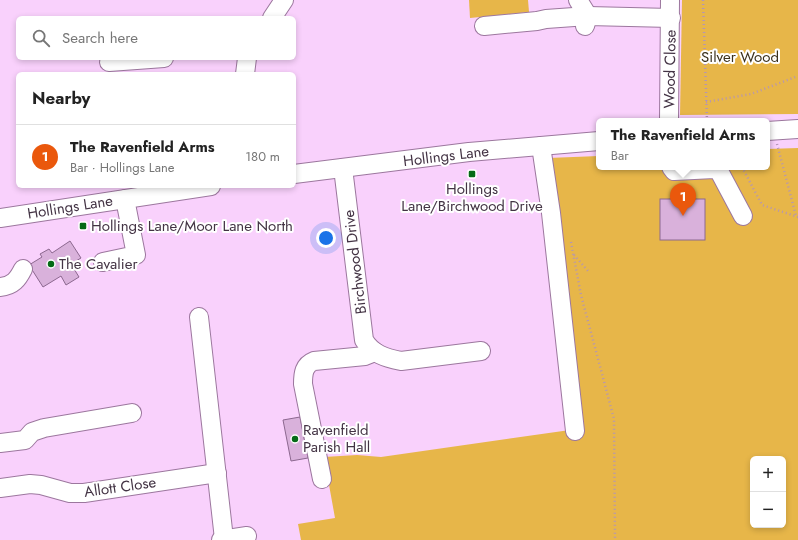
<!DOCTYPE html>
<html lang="en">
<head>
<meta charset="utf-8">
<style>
	:root { --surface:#fff; --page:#f2f2f2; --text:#222; --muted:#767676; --line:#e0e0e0; --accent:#ea580c }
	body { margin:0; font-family:Jost,sans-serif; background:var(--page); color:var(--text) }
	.controls { position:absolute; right:12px; bottom:12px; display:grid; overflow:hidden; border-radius:6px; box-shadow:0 2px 6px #0003 }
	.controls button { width:36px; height:36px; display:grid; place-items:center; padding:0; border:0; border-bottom:1px solid var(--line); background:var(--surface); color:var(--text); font:20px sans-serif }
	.you { position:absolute; left:326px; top:238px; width:14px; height:14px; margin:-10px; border:3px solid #fff; border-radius:50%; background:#1a73e8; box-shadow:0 0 0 6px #1a73e833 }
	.badge { display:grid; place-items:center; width:26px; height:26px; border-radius:50%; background:var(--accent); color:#fff; font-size:13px; font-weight:700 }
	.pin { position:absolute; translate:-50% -33px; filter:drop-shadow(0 1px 2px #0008) }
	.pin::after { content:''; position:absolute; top:21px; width:14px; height:12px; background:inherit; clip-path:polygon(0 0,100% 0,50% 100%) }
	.popup { position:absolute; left:596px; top:118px; width:174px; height:52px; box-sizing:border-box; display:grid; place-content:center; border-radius:6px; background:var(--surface); filter:drop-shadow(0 1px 3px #0005); font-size:13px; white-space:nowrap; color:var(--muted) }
	.popup b { font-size:15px; color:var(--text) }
	.popup::after { content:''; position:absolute; left:50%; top:100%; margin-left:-8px; border:8px solid transparent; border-top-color:var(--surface) }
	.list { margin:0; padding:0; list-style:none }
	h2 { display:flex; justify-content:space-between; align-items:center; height:52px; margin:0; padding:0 16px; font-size:17px }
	h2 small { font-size:13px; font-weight:400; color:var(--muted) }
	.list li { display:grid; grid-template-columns:26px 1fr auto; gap:12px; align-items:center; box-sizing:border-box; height:64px; padding:0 16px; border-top:1px solid var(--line) }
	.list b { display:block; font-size:15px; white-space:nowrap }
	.list p { margin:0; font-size:13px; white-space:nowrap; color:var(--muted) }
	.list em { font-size:13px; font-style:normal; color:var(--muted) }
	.icon { flex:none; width:22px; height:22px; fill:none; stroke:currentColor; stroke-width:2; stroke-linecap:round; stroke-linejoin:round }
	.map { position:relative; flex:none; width:798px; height:540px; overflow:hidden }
	.search { position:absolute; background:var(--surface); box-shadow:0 2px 6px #0003; left:16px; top:16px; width:280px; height:44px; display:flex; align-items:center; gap:10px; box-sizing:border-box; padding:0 14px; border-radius:6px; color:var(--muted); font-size:15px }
	.panel { position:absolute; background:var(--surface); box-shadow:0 2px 6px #0003; left:16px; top:72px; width:280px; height:116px; border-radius:6px }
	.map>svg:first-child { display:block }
	.green { fill:#e7b649; fill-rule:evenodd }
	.building { fill:#d9b1db; stroke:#8c688f }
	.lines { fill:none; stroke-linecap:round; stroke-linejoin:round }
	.minor-casing { stroke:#9c779e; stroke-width:20 }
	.path { stroke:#b495b6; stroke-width:2.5; stroke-dasharray:1 3; stroke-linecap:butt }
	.minor { stroke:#fff; stroke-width:18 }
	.poi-dot { fill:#046a16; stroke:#fff; stroke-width:1.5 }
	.labels { text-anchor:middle; stroke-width:4; stroke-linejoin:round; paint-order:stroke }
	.park-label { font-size:15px; fill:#3b311d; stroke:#fff }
	.street-label { font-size:15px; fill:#433344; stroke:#fff }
	.poi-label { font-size:15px; fill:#433344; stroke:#fff; text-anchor:start }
</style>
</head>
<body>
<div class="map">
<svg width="798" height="540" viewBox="0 0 798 540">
	<rect width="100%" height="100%" fill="#f9d1fc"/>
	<g class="green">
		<path d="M469,0H528L529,12L470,18Z"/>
		<path d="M682,0H798V114L680,115Z"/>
		<path d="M798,148V540H301L298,524L335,518L324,457L357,455L381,457L570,430L548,158L599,156V167H767V149ZM753,459H783V525H753Z"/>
	</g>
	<g class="building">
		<rect x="660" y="199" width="45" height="41"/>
		<path d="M70,241L81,258L71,264L79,277L66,285L61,276L43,287L29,265L42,257L40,254L49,249L52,253Z"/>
		<path d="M300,417L308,458L291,461L283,420Z"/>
	</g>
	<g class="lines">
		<defs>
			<g id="minor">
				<path d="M578,0L588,16L585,26"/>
				<path d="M272,18L284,0"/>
				<path d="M484,26L537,21L546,19L588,16L671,18"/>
				<path d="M109,62L164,58"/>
				<path d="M245,74L247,58"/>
				<path d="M669,121L670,0"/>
				<path d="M767,131L798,129"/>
				<path d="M541,146L551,213L575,431"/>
				<path d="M671,167L674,171L714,169L719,171L743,216"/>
				<path d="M343,168L364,340C372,354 386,358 401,361L481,351"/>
				<path d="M294,174L469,152L599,141"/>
				<path d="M0,218L211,186"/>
				<path d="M103,262L136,255L125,199"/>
				<path d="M0,287C13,286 18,279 23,269"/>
				<path d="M199,317L224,539"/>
				<path d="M0,443L25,440L32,432L44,428L132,413"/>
				<path d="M322,479L303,384C303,373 304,365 314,361L365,356L375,352"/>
				<path d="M0,488L30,484L41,485L70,493H84L217,473"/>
				<path d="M221,540L247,536"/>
			</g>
		</defs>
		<use href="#minor" class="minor-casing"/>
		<g class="path">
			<path d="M703,0L707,121"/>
			<path d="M706,102L751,94L798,76"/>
			<path d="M777,144L796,216"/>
			<path d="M742,167L762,205L798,217"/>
			<path d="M571,242L581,295L614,419L615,540"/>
			<path d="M574,255L589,272"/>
		</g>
		<use href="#minor" class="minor"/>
	</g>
	<g class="poi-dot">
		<rect x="468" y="170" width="8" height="8" rx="2"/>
		<rect x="79" y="222" width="8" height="8" rx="2"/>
		<circle cx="51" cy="264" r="4"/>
		<circle cx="295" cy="439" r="4"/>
	</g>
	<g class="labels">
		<g class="park-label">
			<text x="740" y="62">Silver Wood</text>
		</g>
		<g class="street-label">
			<text transform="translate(670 69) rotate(-89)" y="5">Wood Close</text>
			<text transform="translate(446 156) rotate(-7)" y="5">Hollings Lane</text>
			<text transform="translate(70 207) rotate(-9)" y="5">Hollings Lane</text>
			<text transform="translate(355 262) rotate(-97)" y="5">Birchwood Drive</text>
			<text transform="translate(120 487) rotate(-8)" y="5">Allott Close</text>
		</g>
		<g class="poi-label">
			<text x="472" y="194" text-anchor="middle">Hollings<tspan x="472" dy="17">Lane/Birchwood Drive</tspan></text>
			<text x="91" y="231">Hollings Lane/Moor Lane North</text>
			<text x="59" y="269">The Cavalier</text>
			<text x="303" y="435">Ravenfield<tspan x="303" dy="17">Parish Hall</tspan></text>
		</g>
	</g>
</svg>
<div class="controls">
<button>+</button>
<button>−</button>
</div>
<div class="you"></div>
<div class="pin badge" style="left:683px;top:216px">1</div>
<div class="popup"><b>The Ravenfield Arms</b>Bar</div>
<div class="search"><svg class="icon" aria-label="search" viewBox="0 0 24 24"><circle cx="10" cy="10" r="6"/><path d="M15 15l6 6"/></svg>Search here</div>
<section class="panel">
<h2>Nearby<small></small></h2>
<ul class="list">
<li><span class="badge">1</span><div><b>The Ravenfield Arms</b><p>Bar · Hollings Lane</p></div><em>180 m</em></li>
</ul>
</section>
</div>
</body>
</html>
